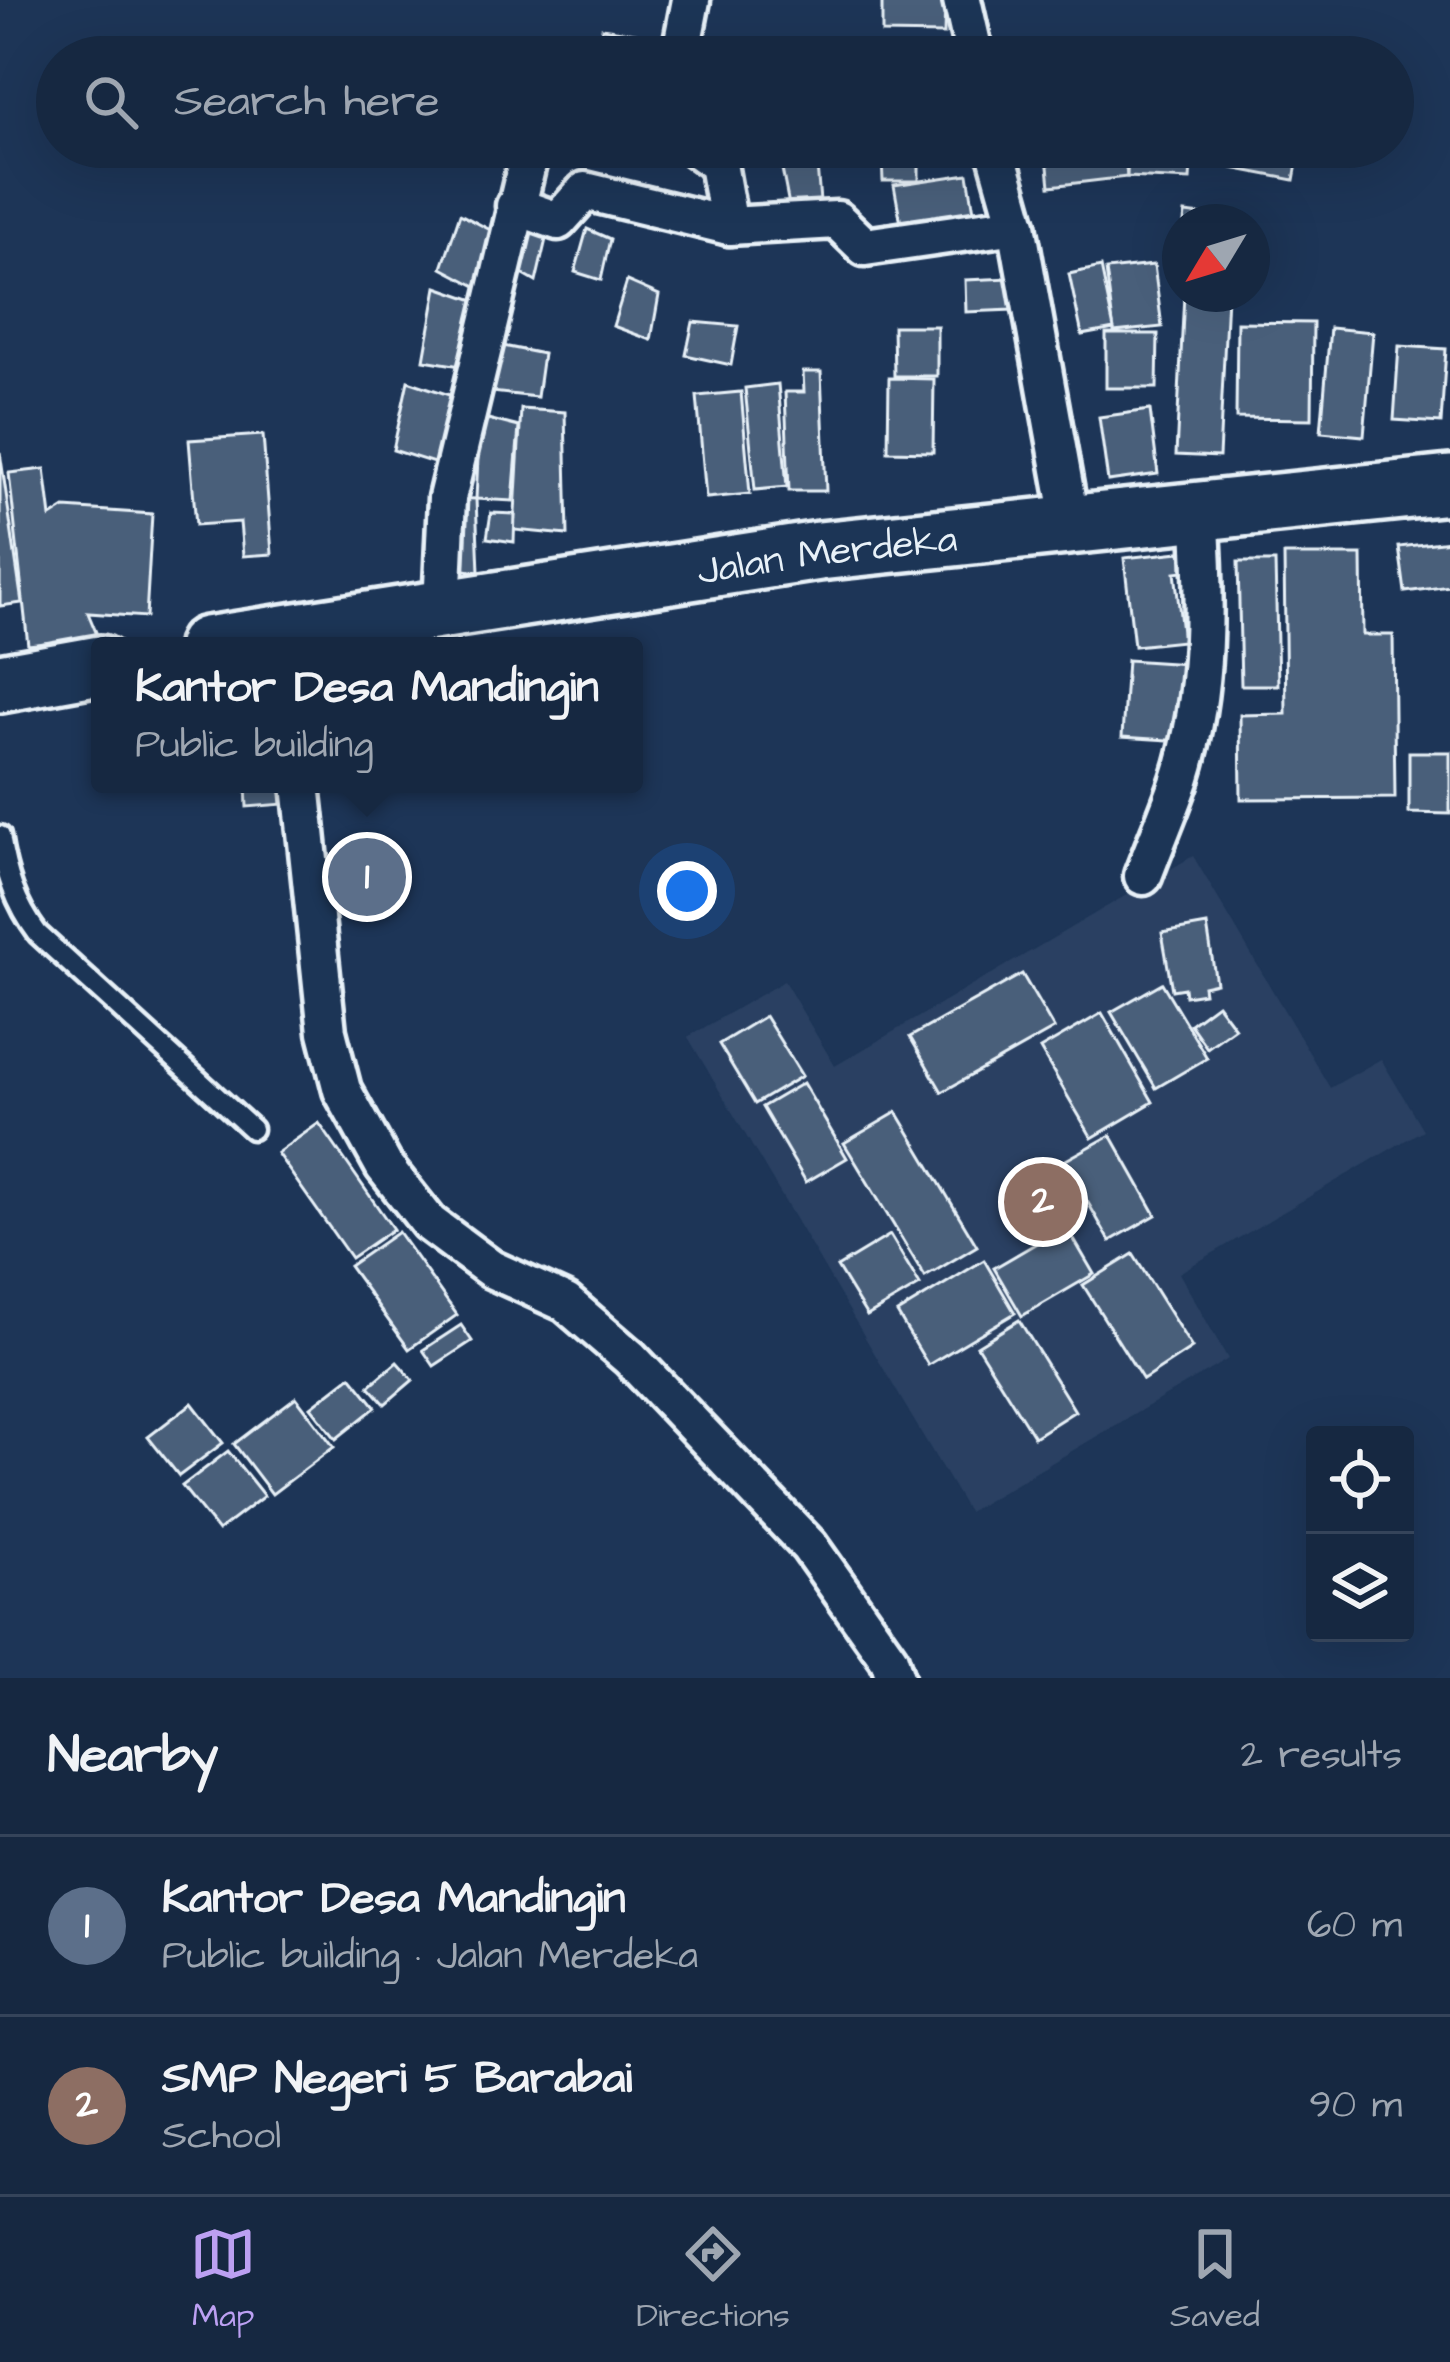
<!DOCTYPE html>
<html lang="en">
<head>
<meta charset="utf-8">
<style>
	:root { --surface:#162841; --page:#23344c; --text:#f1f3f6; --muted:#9ea6b1; --line:#35445a; --accent:#bca0f2 }
	body { margin:0; font-family:"Architects Daughter",sans-serif; background:var(--page); color:var(--text) }
	.controls { position:absolute; right:36px; bottom:36px; display:grid; overflow:hidden; border-radius:12px; box-shadow:0 12px 48px #0002 }
	.controls button { width:108px; height:108px; display:grid; place-items:center; padding:0; border:0; border-bottom:3px solid var(--line); background:var(--surface); color:var(--text); font:60px sans-serif }
	.compass { position:absolute; left:1162px; top:204px; width:108px; height:108px; border-radius:50%; background:var(--surface); box-shadow:0 12px 48px #0002; rotate:232deg }
	.you { position:absolute; left:687px; top:891px; width:42px; height:42px; margin:-30px; border:9px solid #fff; border-radius:50%; background:#1a73e8; box-shadow:0 0 0 18px #1a73e833 }
	.badge { display:grid; place-items:center; width:78px; height:78px; border-radius:50%; background:var(--accent); color:#fff; font-size:39px; font-weight:700 }
	.pin { position:absolute; translate:-50% -50%; border:6px solid #fff; box-shadow:0 3px 12px #0006 }
	.popup { position:absolute; left:91px; top:637px; width:552px; height:156px; box-sizing:border-box; display:grid; place-content:center; border-radius:12px; background:var(--surface); filter:drop-shadow(0 3px 9px #0005); font-size:39px; white-space:nowrap; color:var(--muted) }
	.popup b { font-size:45px; color:var(--text) }
	.popup::after { content:''; position:absolute; left:50%; top:100%; margin-left:-24px; border:24px solid transparent; border-top-color:var(--surface) }
	.list { margin:0; padding:0; list-style:none }
	h2 { display:flex; justify-content:space-between; align-items:center; height:156px; margin:0; padding:0 48px; font-size:51px }
	h2 small { font-size:39px; font-weight:400; color:var(--muted) }
	.list li { display:grid; grid-template-columns:78px 1fr auto; gap:36px; align-items:center; box-sizing:border-box; height:180px; padding:0 48px; border-top:3px solid var(--line) }
	.list b { display:block; font-size:45px; white-space:nowrap }
	.list p { margin:0; font-size:39px; white-space:nowrap; color:var(--muted) }
	.list em { font-size:39px; font-style:normal; color:var(--muted) }
	.icon { flex:none; width:66px; height:66px; fill:none; stroke:currentColor; stroke-width:2; stroke-linecap:round; stroke-linejoin:round }
	.map { position:relative; flex:none; width:1450px; height:1678px; overflow:hidden }
	.search { position:absolute; background:var(--surface); box-shadow:0 12px 48px #0002; left:36px; right:36px; top:36px; height:132px; display:flex; align-items:center; gap:30px; box-sizing:border-box; padding:0 42px; border-radius:66px; color:var(--muted); font-size:45px }
	.sheet { height:516px; background:var(--surface) }
	nav { display:flex; justify-content:space-around; align-items:center; box-sizing:border-box; height:168px; border-top:3px solid var(--line); background:var(--surface); font-size:33px; color:var(--muted) }
	nav a { display:grid; justify-items:center; gap:6px }
	nav .on { color:var(--accent) }
	.map>svg:first-child { display:block }
	.built { fill:#2a4162 }
	.building { fill:#495e7a; stroke:#e8f1f8; stroke-width:3 }
	.lines { fill:none; stroke-linecap:round; stroke-linejoin:round }
	.service-casing { stroke:#e8f1f8; stroke-width:27 }
	.minor-casing { stroke:#e8f1f8; stroke-width:45 }
	.primary-casing { stroke:#e8f1f8; stroke-width:66 }
	.service { stroke:#1d3557; stroke-width:18 }
	.minor { stroke:#1d3557; stroke-width:36 }
	.primary { stroke:#1d3557; stroke-width:57 }
	.labels { text-anchor:middle; stroke-width:10; stroke-linejoin:round; paint-order:stroke }
	.street-label { font-size:39px; fill:#e8f1f8; stroke:#1d3557 }
</style>
</head>
<body>
<div class="map">
<svg width="1450" height="1678" viewBox="0 0 1450 1678">
	<rect width="100%" height="100%" fill="#1d3557"/>
	<filter id="ink" filterUnits="userSpaceOnUse"><feTurbulence type="fractalNoise" baseFrequency=".00833" numOctaves="2"/><feDisplacementMap in="SourceGraphic" scale="24" xChannelSelector="R" yChannelSelector="G"/><feConvolveMatrix kernelMatrix="1 2 1 2 8 2 1 2 1" color-interpolation-filters="sRGB"/></filter>
	<g filter="url(#ink)">
		<path class="built" d="M1193,856L1330,1088L1381,1059L1423,1130L1179,1273L1228,1359L968,1512L688,1037L784,981L835,1066Z"/>
		<g class="building">
			<path d="M882,0H945L944,34L882,33Z"/>
			<path d="M602,28L667,38L664,57H597Z"/>
			<path d="M1143,40L1194,41V57H1143Z"/>
			<path d="M876,147H950V154L877,157Z"/>
			<path d="M1046,147H1124L1127,177L1050,186Z"/>
			<path d="M1128,147H1192L1190,180L1127,177Z"/>
			<path d="M1235,147H1300L1294,180L1232,168Z"/>
			<path d="M882,159H919V181H883Z"/>
			<path d="M817,166L821,213L789,205L782,169Z"/>
			<path d="M968,174L975,218L902,229L894,185Z"/>
			<path d="M517,212L550,222L536,282L510,267Z"/>
			<path d="M1185,213L1238,219V222H1184Z"/>
			<path d="M460,214L496,233L476,286L442,268Z"/>
			<path d="M587,229L610,239L601,280L575,272Z"/>
			<path d="M1154,265L1162,327L1114,332L1106,270Z"/>
			<path d="M1101,267L1114,329L1082,335L1069,274Z"/>
			<path d="M1011,278L1013,310L966,312L965,280Z"/>
			<path d="M627,281L659,295L651,340L613,326Z"/>
			<path d="M437,287L483,303L473,368L424,360Z"/>
			<path d="M1184,294L1227,295L1219,457L1176,455Z"/>
			<path d="M693,322L738,326L731,365L686,355Z"/>
			<path d="M1237,322L1313,323L1312,419L1236,418Z"/>
			<path d="M893,326H937V376H894Z"/>
			<path d="M1330,328L1373,332L1364,436L1321,432Z"/>
			<path d="M1106,334H1158L1157,388H1106Z"/>
			<path d="M488,343L543,354L537,397L482,391Z"/>
			<path d="M1399,346L1446,349L1441,423L1394,420Z"/>
			<path d="M803,372H821L826,491H789L785,392H804Z"/>
			<path d="M889,378L934,379L933,452L888,451Z"/>
			<path d="M408,381L464,400L440,465L393,450Z"/>
			<path d="M778,384L787,487L755,490L745,388Z"/>
			<path d="M741,392L750,494L706,498L697,396Z"/>
			<path d="M521,409L565,412L568,535L514,530Z"/>
			<path d="M1150,410L1158,474L1108,481L1099,417Z"/>
			<path d="M480,417L519,427L513,501L476,499Z"/>
			<path d="M263,435L272,554L243,556L240,522L196,525L189,440Z"/>
			<path d="M0,452L22,603L0,606Z"/>
			<path d="M45,469L51,517L65,508L152,514L146,617L88,613L98,637L28,645L9,473Z"/>
			<path d="M447,498L476,499L479,572L451,568Z"/>
			<path d="M491,513L515,514L514,542L487,538Z"/>
			<path d="M1450,541V586L1405,592L1399,547Z"/>
			<path d="M1189,551L1191,570L1175,572L1183,641L1134,646L1124,558Z"/>
			<path d="M1284,555H1362L1363,635H1393L1395,798L1241,799L1240,715L1286,714Z"/>
			<path d="M1238,562H1275L1278,685H1241Z"/>
			<path d="M454,630L458,646H423L421,638Z"/>
			<path d="M1127,660L1187,664L1183,741L1122,737Z"/>
			<path d="M1409,752H1450V814L1409,813Z"/>
			<path d="M246,784H283L285,804L247,807Z"/>
			<path d="M397,853L402,894L336,902L331,861Z"/>
			<path d="M1207,925L1216,983L1203,986L1204,993L1185,996L1184,988L1172,990L1162,933Z"/>
			<path d="M1022,974L1054,1029L942,1092L910,1037Z"/>
			<path d="M1162,983L1207,1058L1156,1088L1111,1012Z"/>
			<path d="M1217,1004L1235,1028L1207,1048L1190,1024Z"/>
			<path d="M1102,1013L1153,1102L1092,1138L1040,1049Z"/>
			<path d="M765,1016L802,1076L755,1104L719,1044Z"/>
			<path d="M803,1083L847,1158L806,1182L762,1107Z"/>
			<path d="M897,1112L977,1246L925,1277L844,1143Z"/>
			<path d="M319,1123L393,1229L351,1258L277,1153Z"/>
			<path d="M1111,1135L1156,1215L1110,1241L1064,1161Z"/>
			<path d="M1066,1226L1094,1274L1022,1316L994,1268Z"/>
			<path d="M398,1232L457,1315L409,1349L349,1266Z"/>
			<path d="M890,1235L920,1285L867,1316L837,1267Z"/>
			<path d="M1133,1254L1192,1348L1143,1380L1083,1285Z"/>
			<path d="M984,1260L1015,1313L928,1365L897,1313Z"/>
			<path d="M1019,1320L1075,1411L1034,1437L977,1346Z"/>
			<path d="M461,1325L472,1341L434,1366L423,1350Z"/>
			<path d="M397,1362L413,1380L385,1404L369,1386Z"/>
			<path d="M351,1376L376,1407L336,1439L311,1407Z"/>
			<path d="M296,1397L334,1447L272,1494L234,1444Z"/>
			<path d="M192,1403L223,1443L179,1476L148,1437Z"/>
			<path d="M228,1451L264,1496L218,1531L182,1486Z"/>
		</g>
		<g class="lines">
			<defs>
				<path id="service" d="M0,836C6,874 15,903 38,934L252,1129"/>
				<g id="minor">
					<path d="M962,0L975,57"/>
					<path d="M680,57L691,0"/>
					<path d="M694,147L718,164L729,226"/>
					<path d="M995,147L1017,225L1071,525"/>
					<path d="M515,206L558,221L585,191L729,226L837,220L865,247L1017,225"/>
					<path d="M442,608L447,498L531,147"/>
					<path d="M301,784L327,1032L342,1090L384,1166L429,1223L491,1269L566,1303L630,1358L809,1546L889,1659L895,1678"/>
					<path d="M1143,876C1155,844 1169,812 1180,780C1208,692 1206,601 1200,511"/>
				</g>
				<g id="primary">
					<path id="s1" d="M207,646L819,551L1450,485"/>
					<path d="M0,683L100,665"/>
				</g>
			</defs>
			<use href="#service" class="service-casing"/>
			<use href="#minor" class="minor-casing"/>
			<use href="#primary" class="primary-casing"/>
			<use href="#service" class="service"/>
			<use href="#minor" class="minor"/>
			<use href="#primary" class="primary"/>
		</g>
	</g>
	<g class="labels">
		<g class="street-label">
			<text dy="14" stroke="none"><textPath href="#s1" startOffset="627">Jalan Merdeka</textPath></text>
		</g>
	</g>
</svg>
<div class="controls">
<button><svg class="icon" aria-label="locate" viewBox="0 0 24 24"><circle cx="12" cy="12" r="6"/><path d="M12 2v4M12 18v4M2 12h4M18 12h4"/></svg></button>
<button><svg class="icon" aria-label="layers" viewBox="0 0 24 24"><path d="M12 4l9 5-9 5-9-5zM3 14l9 5 9-5"/></svg></button>
</div>
<svg class="compass" viewBox="-18 -18 36 36"><path d="M0-13l5 13h-10z" fill="#e53935"/><path d="M0 13l5-13h-10z" fill="#9ea6b1"/></svg>
<div class="you"></div>
<div class="pin badge" style="left:367px;top:877px;background:#5c6f8a">1</div>
<div class="popup"><b>Kantor Desa Mandingin</b>Public building</div>
<div class="pin badge" style="left:1043px;top:1202px;background:#8d6e63">2</div>
<div class="search"><svg class="icon" aria-label="search" viewBox="0 0 24 24"><circle cx="10" cy="10" r="6"/><path d="M15 15l6 6"/></svg>Search here</div>
</div>
<section class="sheet">
<h2>Nearby<small>2 results</small></h2>
<ul class="list">
<li><span class="badge" style="background:#5c6f8a">1</span><div><b>Kantor Desa Mandingin</b><p>Public building · Jalan Merdeka</p></div><em>60 m</em></li>
<li><span class="badge" style="background:#8d6e63">2</span><div><b>SMP Negeri 5 Barabai</b><p>School</p></div><em>90 m</em></li>
</ul>
</section>
<nav>
<a class="on"><svg class="icon" aria-label="map" viewBox="0 0 24 24"><path d="M3 6l6-2 6 2 6-2v14l-6 2-6-2-6 2zM9 4v14M15 6v14"/></svg>Map</a>
<a><svg class="icon" aria-label="directions" viewBox="0 0 24 24"><path d="M12 3l9 9-9 9-9-9zM9 14v-3h6M13 9l2 2-2 2"/></svg>Directions</a>
<a><svg class="icon" aria-label="saved" viewBox="0 0 24 24"><path d="M7 4h10v16l-5-4-5 4z"/></svg>Saved</a>
</nav>
</body>
</html>
